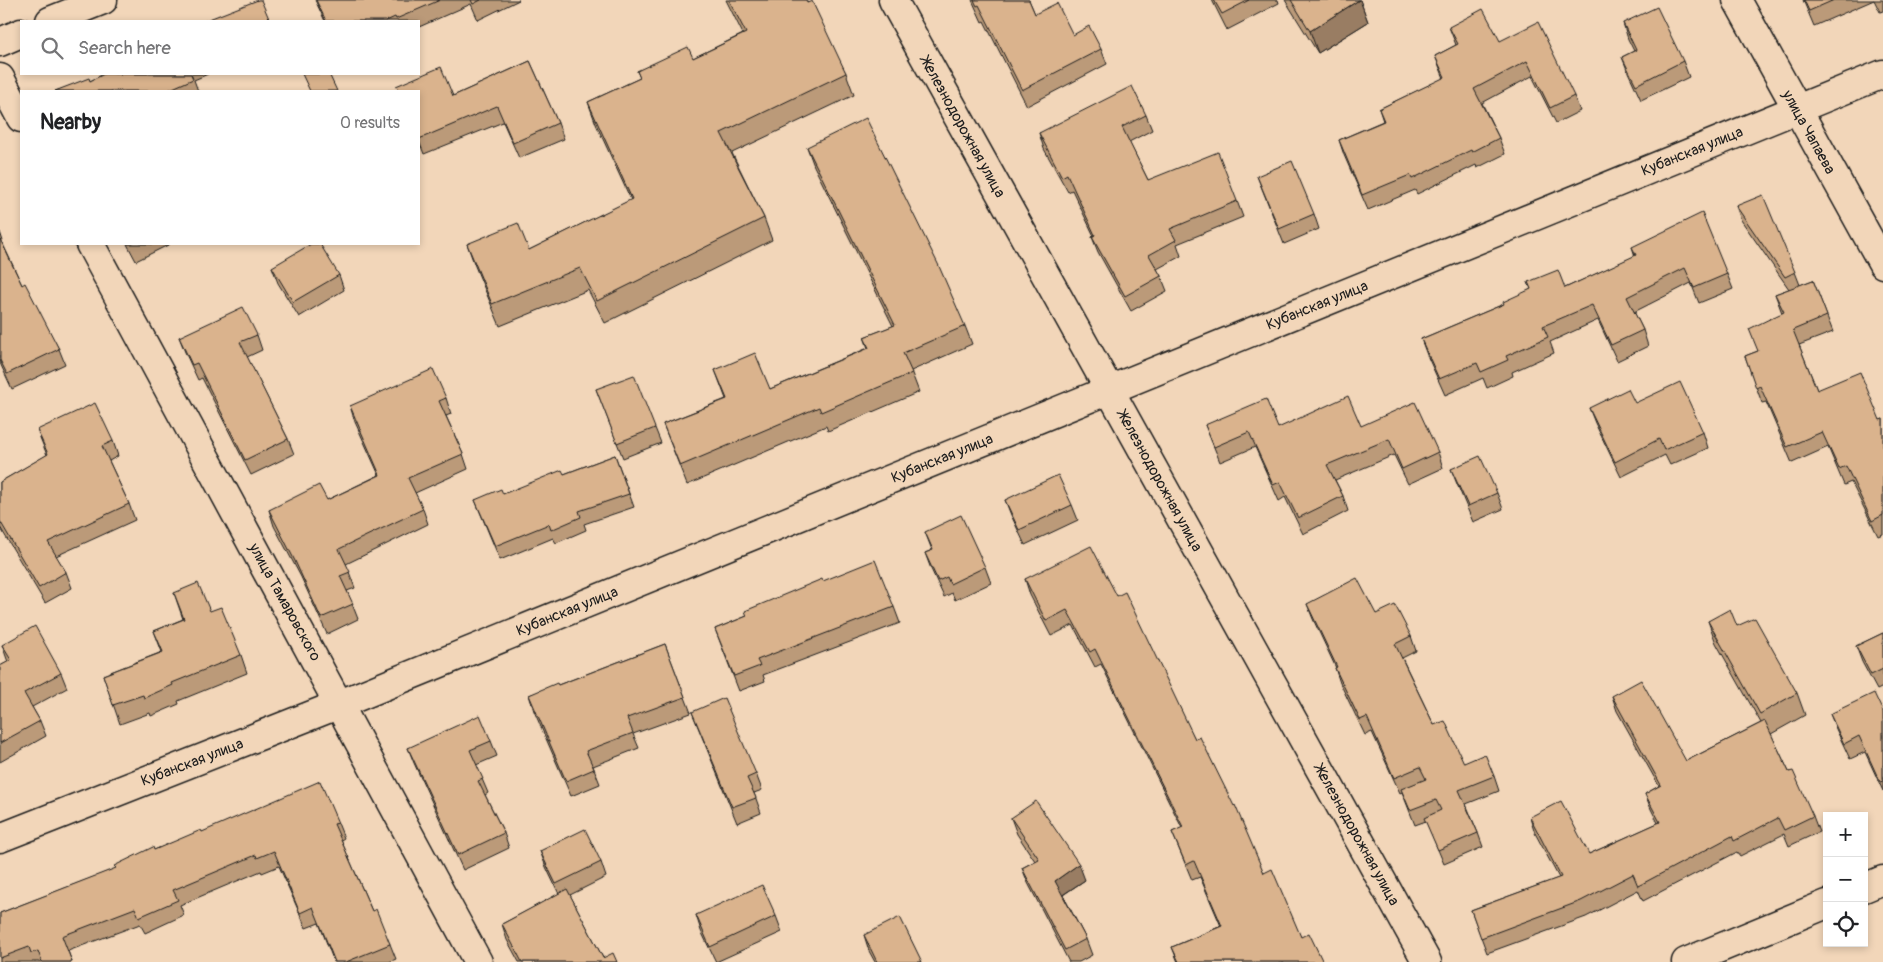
<!DOCTYPE html>
<html lang="en">
<head>
<meta charset="utf-8">
<style>
	:root { --surface:#fff; --page:#f6f6f6; --text:#202124; --muted:#757577; --line:#e0e0e0 }
	body { margin:0; font-family:Pangolin,sans-serif; background:var(--page); color:var(--text) }
	.controls { position:absolute; right:15px; bottom:15px; display:grid; overflow:hidden; border-radius:0px; box-shadow:0 2px 8px #0003 }
	.controls button { width:45px; height:45px; display:grid; place-items:center; padding:0; border:0; border-bottom:1px solid var(--line); background:var(--surface); color:var(--text); font:25px sans-serif }
	.list { margin:0; padding:0; list-style:none }
	h2 { display:flex; justify-content:space-between; align-items:center; height:65px; margin:0; padding:0 20px; font-size:21px }
	h2 small { font-size:16px; font-weight:400; color:var(--muted) }
	.icon { flex:none; width:28px; height:28px; fill:none; stroke:currentColor; stroke-width:2; stroke-linecap:round; stroke-linejoin:round }
	.map { position:relative; flex:none; width:1883px; height:962px; overflow:hidden }
	.search { position:absolute; background:var(--surface); box-shadow:0 2px 8px #0003; left:20px; top:20px; width:400px; height:55px; display:flex; align-items:center; gap:12px; box-sizing:border-box; padding:0 18px; border-radius:0px; color:var(--muted); font-size:19px }
	.panel { position:absolute; background:var(--surface); box-shadow:0 2px 8px #0003; left:20px; top:90px; width:400px; height:155px; border-radius:0px }
	.map>svg:first-child { display:block }
	.lines { fill:none; stroke-linecap:round; stroke-linejoin:round }
	.street-casing { stroke:#1c1c1c; stroke-width:31 }
	.street { stroke:#f2d6b9; stroke-width:28 }
	.wall { fill:#bb9a79; stroke:#1c1c1c }
	.shaded-wall { fill:#997d63; stroke:#1c1c1c }
	.building { fill:#dab38d; stroke:#1c1c1c }
	.labels { text-anchor:middle; stroke-width:4.5; stroke-linejoin:round; paint-order:stroke }
	.street-label { font-size:15px; fill:#1c1c1c; stroke:#f2d6b9 }
</style>
</head>
<body>
<div class="map">
<svg width="1883" height="962" viewBox="0 0 1883 962">
	<rect width="100%" height="100%" fill="#f2d6b9"/>
	<filter id="ink" filterUnits="userSpaceOnUse"><feTurbulence type="fractalNoise" baseFrequency=".02" numOctaves="2"/><feDisplacementMap in="SourceGraphic" scale="10" xChannelSelector="R" yChannelSelector="G"/><feConvolveMatrix kernelMatrix="1 2 1 2 8 2 1 2 1" color-interpolation-filters="sRGB"/></filter>
	<g filter="url(#ink)">
		<g class="lines">
			<defs>
				<g id="street">
					<path d="M893,0L1427,962"/>
					<path d="M1737,0L1883,264"/>
					<path d="M50,21L103,0"/>
					<path d="M0,42L21,33"/>
					<path d="M0,78L21,118"/>
					<path d="M90,244L478,962"/>
					<path d="M0,838L340,704L1883,74"/>
					<path d="M1864,888L1883,880"/>
					<path d="M1686,962L1827,904"/>
				</g>
			</defs>
			<use href="#street" class="street-casing"/>
			<use href="#street" class="street"/>
		</g>
		<g class="wall">
			<path d="M315,0H519L478,20L471,4L419,27V21H325Z"/>
			<path d="M726,0H806L846,73L854,95L732,153L764,218L772,240L605,323L588,290L500,326L475,266L467,244L529,250L631,200L596,124L588,102L640,78L637,71L693,58L743,34Z"/>
			<path d="M972,0H1029L1035,14L1073,35L1101,49L1107,64L1027,106L984,21L982,22Z"/>
			<path d="M1212,0H1278L1279,3L1227,30Z"/>
			<path d="M1285,0H1360L1368,22L1318,53Z"/>
			<path d="M1803,0H1874L1814,26Z"/>
			<path d="M1874,0H1883V11L1880,12Z"/>
			<path d="M1623,23L1683,61L1689,77L1641,100L1628,72L1622,57L1634,51L1628,39Z"/>
			<path d="M1449,27L1500,41L1574,96L1580,111L1556,123L1532,76L1482,103L1499,138L1505,154L1477,168L1476,165L1417,194L1415,190L1368,210L1344,155L1339,140L1383,121L1379,109L1444,78L1435,56L1456,45Z"/>
			<path d="M530,61L558,123L564,139L519,158L503,122L424,154L419,141V91L453,96Z"/>
			<path d="M104,74H208L194,80L198,91H55L90,81Z"/>
			<path d="M1146,115L1152,130L1129,142L1148,180L1237,201L1243,217L1177,244L1181,256L1157,269L1161,276L1167,291L1131,311L1098,252L1092,237L1094,236L1072,190L1068,192L1044,149L1039,133Z"/>
			<path d="M807,147L965,326L972,344L911,371L919,392L828,431L826,426L687,485L663,424L726,399L715,370L770,389L868,348L864,337L893,326L814,166Z"/>
			<path d="M1257,176L1314,214L1319,229L1284,244Z"/>
			<path d="M1736,206L1795,272L1800,285L1813,280L1833,332L1799,345L1817,390L1880,420L1883,419V534L1878,536L1851,482L1844,485L1828,447L1792,463L1766,402L1762,403L1745,356L1758,351L1782,313L1775,294L1789,289L1741,220Z"/>
			<path d="M0,232L3,241L2,242L22,285L59,349L65,364L12,389L0,363Z"/>
			<path d="M127,244H170L136,261Z"/>
			<path d="M1632,247L1727,274L1733,289L1699,303L1691,283L1634,312L1643,330L1648,346L1617,361L1598,320L1550,342L1554,353L1512,372L1513,376L1487,388L1483,378L1445,395L1427,355L1421,339L1504,304L1531,289L1528,282L1565,288L1635,256Z"/>
			<path d="M272,267L339,275L344,290L299,317L278,283Z"/>
			<path d="M257,335L262,350L247,357L288,439L294,454L251,475L202,378L198,380L185,352L179,337Z"/>
			<path d="M596,389L655,428L661,443L623,458Z"/>
			<path d="M446,398L451,414L446,416L463,454L468,469L415,493L423,509L428,524L346,564L355,588L347,591L358,619L327,634L301,577L274,526L269,510L327,500L379,475L355,422L350,406Z"/>
			<path d="M1589,408L1703,432L1708,448L1670,465L1665,455L1621,477L1595,423Z"/>
			<path d="M1205,425L1278,428L1361,426L1438,452L1443,468L1408,484L1394,455L1335,480L1343,496L1348,511L1303,534L1285,497L1279,501L1255,447L1220,462Z"/>
			<path d="M37,430L113,441L118,456L109,461L129,504L135,520L56,556L66,572L72,588L45,603L0,527V482L47,455Z"/>
			<path d="M615,455L634,507L584,524L586,530L556,543L553,538L500,560L475,500L503,494L564,474Z"/>
			<path d="M1451,469L1497,493L1503,509L1473,522L1457,484Z"/>
			<path d="M1005,500L1072,505L1078,520L1025,545L1011,515Z"/>
			<path d="M925,532L985,567L991,583L955,600L952,593L944,597L931,569L925,553L932,550Z"/>
			<path d="M1025,579L1117,596L1195,739L1264,873L1301,937L1323,962H1178L1172,947L1221,926L1200,877L1192,880L1172,832L1182,828L1101,664L1095,667L1073,625L1051,636L1030,595Z"/>
			<path d="M823,581L894,607L900,623L763,675L765,681L739,691L715,629L747,616Z"/>
			<path d="M174,593L210,611L241,655L247,673L178,701L179,704L151,716L150,713L120,724L103,675L162,652L154,631L183,619Z"/>
			<path d="M1307,604L1376,614L1411,636L1416,651L1402,658L1434,725L1464,763L1494,776L1499,791L1466,804L1478,833L1483,847L1444,864L1426,821L1415,825L1402,792L1400,793L1372,732L1365,735L1340,683L1335,668H1336L1313,619Z"/>
			<path d="M1708,621L1737,626L1797,693L1805,715L1771,734L1789,772L1813,816L1819,832L1789,846L1784,834L1740,856L1737,852L1643,901L1638,890L1586,917L1487,953L1471,910L1559,878L1535,833L1530,817L1589,854L1658,823L1651,809L1645,794L1659,786L1617,711L1612,696L1686,761L1761,723L1716,643Z"/>
			<path d="M1883,633V687L1877,690L1862,662L1856,646Z"/>
			<path d="M665,644L691,713L633,734L639,748L593,766L600,784L571,796L534,711L529,695L558,685Z"/>
			<path d="M2,645L61,673L67,688L32,707L40,721L46,736L0,762V666L8,662Z"/>
			<path d="M692,712L756,774L762,790L754,793L761,813L737,823L698,727Z"/>
			<path d="M1883,712V791L1865,752L1850,759L1836,729L1830,714Z"/>
			<path d="M491,741L497,756L476,765L488,793L485,795L504,833L509,848L463,870L414,763L408,748Z"/>
			<path d="M1011,818L1085,880L1063,895L1086,939L1092,955L1079,962H1069L1028,883L1022,868L1035,861L1017,834Z"/>
			<path d="M338,823L344,838L341,840L372,911L390,944L396,959L389,962H334L319,923L306,928L279,866L262,873L261,871L180,905L184,915L145,933L140,924L68,951L72,962H0V913L115,869L154,850L202,832Z"/>
			<path d="M540,851L601,862L606,877L570,895L603,958L617,962H519L507,940L502,924L559,894L546,867Z"/>
			<path d="M696,915L776,916L782,932L716,962L701,931Z"/>
			<path d="M864,935L922,962H875L869,951Z"/>
		</g>
		<g class="shaded-wall">
			<path d="M1359,0H1360L1368,22L1318,53L1310,31Z"/>
			<path d="M1079,864L1085,880L1061,896L1055,881Z"/>
		</g>
		<g class="building">
			<path d="M258,0H261L270,21H204Z"/>
			<path d="M316,0H440L396,19L395,17L386,21H326Z"/>
			<path d="M471,0H481L473,4Z"/>
			<path d="M729,0H806L807,3L812,1L846,73L721,133L764,218L597,301L580,268L492,304L467,244L518,223L529,250L632,199L588,102L640,78L637,71L688,47L693,58L746,33Z"/>
			<path d="M974,0H1029L1035,14L1057,3L1073,35L1089,26L1101,49L1022,90L979,5L977,6Z"/>
			<path d="M1214,0H1249L1222,14Z"/>
			<path d="M1291,0H1359L1310,31Z"/>
			<path d="M1804,0H1834L1809,11Z"/>
			<path d="M1657,7L1683,61L1636,85L1622,57L1636,50L1623,23Z"/>
			<path d="M1483,9L1500,41L1538,22L1574,96L1550,108L1527,61L1474,89L1499,138L1472,152L1471,150L1412,179L1410,175L1362,195L1339,140L1384,121L1379,109L1445,77L1435,56L1458,44L1449,27Z"/>
			<path d="M530,61L558,123L513,143L497,106L419,139V91H399L396,86L441,67L453,96Z"/>
			<path d="M104,74H191L193,79L166,91H55L89,78L90,81Z"/>
			<path d="M302,74H329L337,91H310Z"/>
			<path d="M1132,86L1146,115L1122,127L1148,180L1218,152L1237,201L1170,229L1176,240L1149,255L1161,276L1125,296L1092,237L1095,235L1067,174L1062,177L1039,133Z"/>
			<path d="M866,118L938,264L965,326L903,353L912,373L821,412L819,407L680,466L663,424L727,399L715,370L755,353L770,389L869,348L864,337L895,325L807,147Z"/>
			<path d="M1292,161L1314,214L1279,229L1257,176Z"/>
			<path d="M1763,195L1795,272L1785,277L1736,206Z"/>
			<path d="M1702,213L1727,274L1694,288L1685,268L1627,297L1643,330L1611,345L1592,305L1543,326L1548,337L1506,356L1508,360L1481,372L1477,363L1439,379L1421,339L1504,304L1503,302L1531,289L1528,282L1558,270L1565,288L1636,255L1632,247Z"/>
			<path d="M0,239L22,285L25,283L59,349L7,374L0,360Z"/>
			<path d="M311,244H320L339,275L293,302L272,267Z"/>
			<path d="M1813,280L1827,316L1793,330L1817,390L1860,372L1880,420L1883,419V515L1872,521L1846,466L1839,469L1822,432L1787,447L1760,386L1756,388L1745,356L1758,351L1749,329L1784,312L1775,294Z"/>
			<path d="M243,307L257,335L240,342L288,439L245,460L197,363L192,365L179,337Z"/>
			<path d="M433,369L446,398L439,401L463,454L408,478L423,509L339,549L350,572L340,576L353,604L321,618L295,561L269,510L319,485L327,500L380,475L350,406Z"/>
			<path d="M634,375L655,428L617,443L596,389Z"/>
			<path d="M1680,382L1703,432L1664,450L1659,439L1615,462L1589,408L1628,389L1635,403Z"/>
			<path d="M1348,396L1361,426L1415,402L1438,452L1402,469L1389,439L1327,465L1343,496L1298,518L1280,482L1273,485L1249,432L1214,447L1205,425L1266,399L1278,428Z"/>
			<path d="M95,403L113,441L102,446L129,504L48,542L66,572L39,588L0,521V482L48,454L37,430Z"/>
			<path d="M615,455L629,494L579,511L581,517L551,530L549,524L495,546L475,500L501,489L503,494L562,470L564,474Z"/>
			<path d="M1480,456L1497,493L1468,506L1451,469Z"/>
			<path d="M1058,475L1072,505L1019,530L1005,500Z"/>
			<path d="M961,515L985,567L950,584L947,577L938,581L925,553L933,550L925,532Z"/>
			<path d="M1091,546L1117,596L1125,592L1195,739L1200,737L1234,806L1235,805L1264,873L1272,869L1301,937L1309,933L1323,962H1179L1172,947L1222,926L1194,861L1186,865L1172,832L1183,827L1095,649L1090,652L1067,610L1046,621L1025,579Z"/>
			<path d="M875,560L894,607L757,660L760,666L734,676L715,629L747,616L745,611L822,579L823,581Z"/>
			<path d="M1357,578L1376,614L1395,605L1411,636L1395,644L1434,725L1445,721L1464,763L1485,754L1494,776L1459,790L1478,833L1438,850L1424,818L1441,810L1436,800L1410,810L1401,789L1426,779L1420,767L1394,778L1367,717L1360,720L1335,668L1337,667L1307,604Z"/>
			<path d="M198,583L210,611L221,607L241,655L172,683L173,685L144,698L143,695L113,705L103,675L163,652L154,631L184,619L174,593Z"/>
			<path d="M1730,609L1737,626L1755,618L1797,693L1760,714L1708,621Z"/>
			<path d="M35,626L61,673L24,693L40,721L0,743V666L11,660L2,645Z"/>
			<path d="M1883,633V669L1871,675L1856,646Z"/>
			<path d="M665,644L685,697L627,718L633,733L586,751L594,769L566,781L529,695L557,683L558,685Z"/>
			<path d="M1641,680L1686,761L1765,721L1789,772L1793,771L1813,816L1784,830L1778,818L1734,841L1732,836L1638,886L1633,874L1581,901L1481,938L1471,910L1561,877L1530,817L1561,801L1589,854L1660,822L1645,794L1661,785L1612,696Z"/>
			<path d="M1874,693L1883,712V781L1880,782L1859,736L1844,744L1830,714Z"/>
			<path d="M724,698L756,774L747,778L756,798L732,807L692,712Z"/>
			<path d="M480,715L491,741L470,750L483,779L478,781L504,833L458,855L408,748Z"/>
			<path d="M320,781L338,823L334,824L372,911L376,909L390,944L346,962H335L313,907L300,913L274,851L257,858L256,855L173,890L178,900L139,917L135,908L62,936L72,962H42L38,951L31,953L29,947L0,958V913L116,868L114,866L153,847L154,850L201,830L202,832Z"/>
			<path d="M1036,801L1079,864L1055,881L1086,939L1065,950L1022,868L1039,859L1011,818Z"/>
			<path d="M585,829L601,862L556,884L540,851Z"/>
			<path d="M762,885L776,916L710,947L696,915Z"/>
			<path d="M567,889L603,958L613,953L617,962H522L502,924Z"/>
			<path d="M900,917L922,962H877L864,935Z"/>
		</g>
	</g>
	<g class="labels">
		<g class="street-label">
			<text transform="translate(963 127) rotate(61)" y="5">Железнодорожная улица</text>
			<text transform="translate(1809 132) rotate(61)" y="5">улица Чапаева</text>
			<text transform="translate(1692 151) rotate(-22)" y="5">Кубанская улица</text>
			<text transform="translate(1317 305) rotate(-22)" y="5">Кубанская улица</text>
			<text transform="translate(942 458) rotate(-22)" y="5">Кубанская улица</text>
			<text transform="translate(1160 481) rotate(61)" y="5">Железнодорожная улица</text>
			<text transform="translate(285 602) rotate(61)" y="5">улица Тамаровского</text>
			<text transform="translate(567 611) rotate(-22)" y="5">Кубанская улица</text>
			<text transform="translate(192 762) rotate(-21)" y="5">Кубанская улица</text>
			<text transform="translate(1357 835) rotate(61)" y="5">Железнодорожная улица</text>
		</g>
	</g>
</svg>
<div class="controls">
<button>+</button>
<button>−</button>
<button><svg class="icon" aria-label="locate" viewBox="0 0 24 24"><circle cx="12" cy="12" r="6"/><path d="M12 2v4M12 18v4M2 12h4M18 12h4"/></svg></button>
</div>
<div class="search"><svg class="icon" aria-label="search" viewBox="0 0 24 24"><circle cx="10" cy="10" r="6"/><path d="M15 15l6 6"/></svg>Search here</div>
<section class="panel">
<h2>Nearby<small>0 results</small></h2>
<ul class="list">
</ul>
</section>
</div>
</body>
</html>
